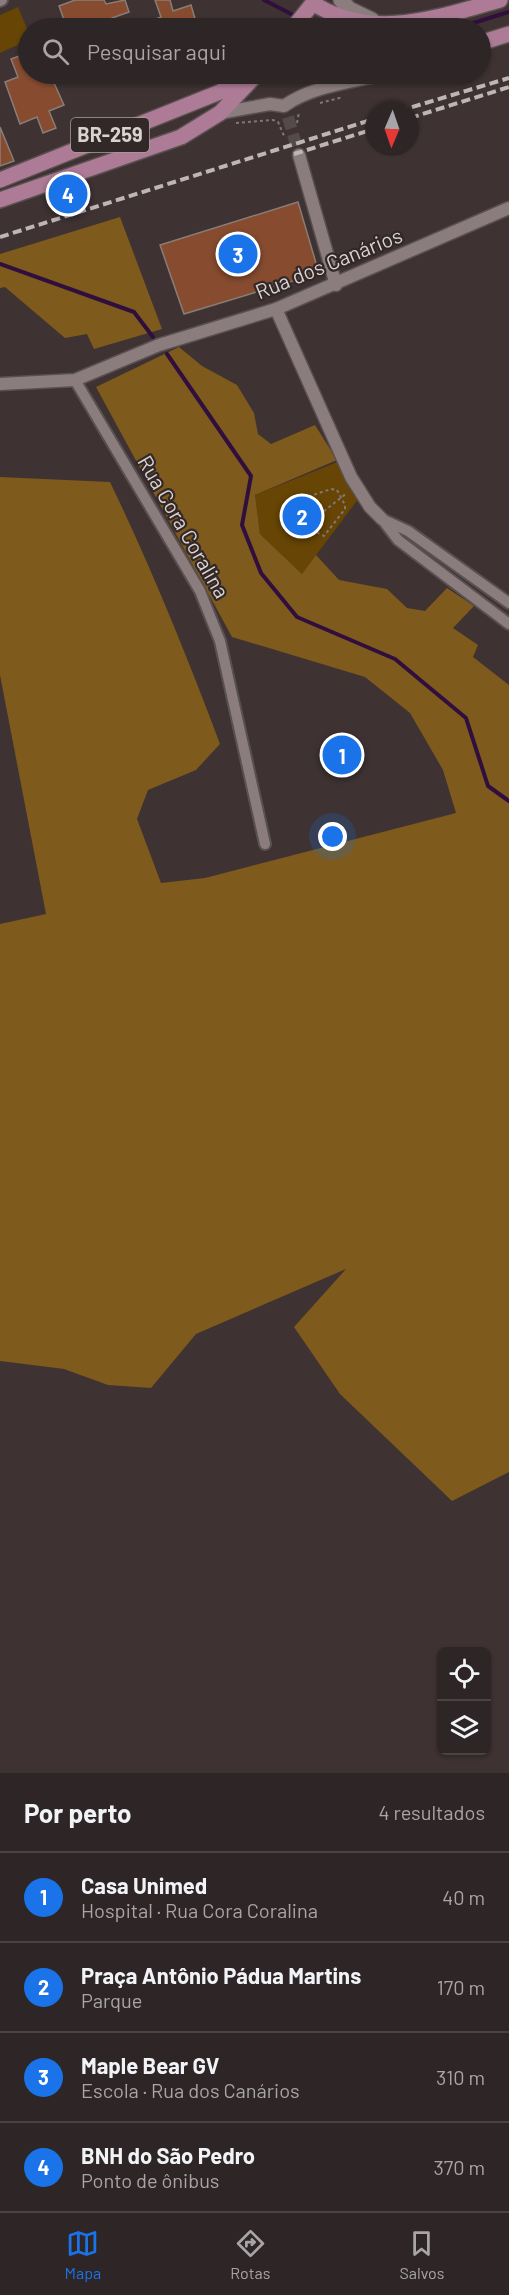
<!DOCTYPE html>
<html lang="pt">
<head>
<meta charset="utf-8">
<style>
	:root { --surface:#2e2626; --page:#3a3232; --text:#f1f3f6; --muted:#a7a5a7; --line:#494343; --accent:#1a73e8 }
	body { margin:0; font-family:Barlow,sans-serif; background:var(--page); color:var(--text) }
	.controls { position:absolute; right:18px; bottom:18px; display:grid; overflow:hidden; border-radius:9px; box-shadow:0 2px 4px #0004 }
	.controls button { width:54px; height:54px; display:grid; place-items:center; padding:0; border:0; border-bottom:2px solid var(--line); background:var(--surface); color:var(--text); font:30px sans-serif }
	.compass { position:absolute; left:365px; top:102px; width:54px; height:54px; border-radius:50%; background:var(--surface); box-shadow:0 2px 4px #0004; rotate:182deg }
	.you { position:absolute; left:333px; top:837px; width:21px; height:21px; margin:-15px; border:4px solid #fff; border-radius:50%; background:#1a73e8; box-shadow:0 0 0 9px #1a73e833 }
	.badge { display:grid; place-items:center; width:39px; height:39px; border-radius:50%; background:var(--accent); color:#fff; font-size:20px; font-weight:700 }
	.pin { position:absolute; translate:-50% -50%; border:3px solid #fff; box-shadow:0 2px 6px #0006 }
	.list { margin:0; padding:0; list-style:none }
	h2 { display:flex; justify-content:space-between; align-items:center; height:78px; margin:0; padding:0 24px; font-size:26px }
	h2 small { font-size:20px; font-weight:400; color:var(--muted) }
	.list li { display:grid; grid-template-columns:39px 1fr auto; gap:18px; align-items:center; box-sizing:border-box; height:90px; padding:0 24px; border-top:2px solid var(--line) }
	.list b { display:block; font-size:22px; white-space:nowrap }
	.list p { margin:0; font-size:20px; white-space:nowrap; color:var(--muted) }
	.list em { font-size:20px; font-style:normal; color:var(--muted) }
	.icon { flex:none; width:33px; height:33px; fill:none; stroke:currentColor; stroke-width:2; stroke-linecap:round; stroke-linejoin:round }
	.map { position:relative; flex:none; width:509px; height:1773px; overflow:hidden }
	.search { position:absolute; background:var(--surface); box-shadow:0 2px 4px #0004; left:18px; right:18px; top:18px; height:66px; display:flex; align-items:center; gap:15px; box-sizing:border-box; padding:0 21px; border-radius:33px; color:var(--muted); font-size:22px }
	.sheet { height:438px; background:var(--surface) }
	nav { display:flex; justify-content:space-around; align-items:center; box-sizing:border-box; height:84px; border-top:2px solid var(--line); background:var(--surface); font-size:16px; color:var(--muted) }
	nav a { display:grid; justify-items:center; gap:3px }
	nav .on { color:var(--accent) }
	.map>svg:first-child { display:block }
	.green { fill:#664505 }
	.forest { fill:#7e5a1c }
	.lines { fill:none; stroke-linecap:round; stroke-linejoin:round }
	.stream { stroke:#300f3f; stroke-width:4 }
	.building { fill:#874c30; stroke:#897d78; stroke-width:1.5 }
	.tertiary-tunnel { stroke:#554a4a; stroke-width:12; stroke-dasharray:12 6; stroke-linecap:butt }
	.minor-casing { stroke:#5a5051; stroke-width:14 }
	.tertiary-casing { stroke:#5a5051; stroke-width:15 }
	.secondary-casing { stroke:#5a5051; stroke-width:18 }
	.primary-casing { stroke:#5a5051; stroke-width:18 }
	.path { stroke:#817777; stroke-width:2; stroke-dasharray:3 3; stroke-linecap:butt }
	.minor { stroke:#8b7d7e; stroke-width:10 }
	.tertiary { stroke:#8b7d7e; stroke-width:12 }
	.secondary { stroke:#8b7d7e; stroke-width:15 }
	.primary { stroke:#ad7b96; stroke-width:15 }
	.rail { stroke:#beb6b6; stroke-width:4; stroke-dasharray:9 4.5; stroke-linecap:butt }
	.labels { text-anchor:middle; stroke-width:4.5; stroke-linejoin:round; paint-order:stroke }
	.shield { fill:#332828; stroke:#a79f9f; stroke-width:1.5 }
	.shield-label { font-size:20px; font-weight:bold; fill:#d9d2d2 }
	.street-label { font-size:21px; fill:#d9d2d2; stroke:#332828 }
</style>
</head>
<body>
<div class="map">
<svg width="509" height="1773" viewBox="0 0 509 1773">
	<rect width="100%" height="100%" fill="#3e3232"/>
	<g class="green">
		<path d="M18,7L28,31V40L0,53V15Z"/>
		<path d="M340,461L359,498L302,574L260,534L255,495Z"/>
	</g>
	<g class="forest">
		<path d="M120,217L162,329L94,349L87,334L65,338L5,287L0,288V254Z"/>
		<path d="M179,347L202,366L237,385L254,413L258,434L271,444L315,425L337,460L255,495L260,534L302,574L316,555L339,580L387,589L407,608L425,611L447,588L474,606L453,628L478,645L473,657L509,685V1472L452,1501L340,1394L294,1327L346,1269L196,1334L151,1388L108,1385L64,1369L0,1361V924L46,914L0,675V477L110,482C151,567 187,656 220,744L196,770L148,790L137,819L161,883L205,878L456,813L443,770L410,713L365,677L232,637L96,387Z"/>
	</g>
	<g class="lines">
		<g class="stream">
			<path d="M264,0L297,17"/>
			<path d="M304,20L322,28"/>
			<path d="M457,28L509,12"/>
			<path d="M0,264L134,312L153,337"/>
			<path d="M167,354L251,476L242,525L261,573L297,617L395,659L466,718L488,786L509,801"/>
		</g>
	</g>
	<g class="building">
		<path d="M75,0H104L106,4L125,0L129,12L112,18L116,28H67L59,6Z"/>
		<path d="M155,0H170L173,11L191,5L196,22L186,25L188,28H132L161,17Z"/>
		<path d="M25,54L28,74H50L64,105L49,111L56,128L43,133L37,117L20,124L5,82L18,77L11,59Z"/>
		<path d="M0,127L14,161L0,166Z"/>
		<path d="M298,202L316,263L313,275L184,314L160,245Z"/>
	</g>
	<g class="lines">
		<path class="tertiary-tunnel" d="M288,117L299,155"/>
		<defs>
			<g id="minor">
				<path d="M0,1L2,0"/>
				<path d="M75,380L200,591L220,641L265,844"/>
				<path d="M382,519L398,540L509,624"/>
				<path d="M382,519L408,531L509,603"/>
			</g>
			<g id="tertiary">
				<path d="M220,113L270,104L284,106C312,86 352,82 385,74"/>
				<path d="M299,155L336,285"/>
				<path d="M276,309L351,477L370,507L382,519"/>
				<path d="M0,384L75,380L159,345L276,309L509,208"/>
			</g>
			<path id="secondary" d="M341,0L349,9L372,20"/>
			<g id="primary">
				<path d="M293,28L313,3C372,42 438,17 500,0"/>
				<path d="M480,43L509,34"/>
				<path d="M0,180L220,92L246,77"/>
				<path d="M0,200L181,137L220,113L257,74"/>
			</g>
		</defs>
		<use href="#minor" class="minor-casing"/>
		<use href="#tertiary" class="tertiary-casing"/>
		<use href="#secondary" class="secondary-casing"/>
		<use href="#primary" class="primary-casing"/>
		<g class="path">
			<path d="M395,81L421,74"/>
			<path d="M320,103L343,97"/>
			<path d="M236,123L273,120L278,122L285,138"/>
			<path d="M297,123L299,112"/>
			<circle cx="306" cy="522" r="14"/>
			<path d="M303,509L301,499L331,489L337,490L345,505V509L324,536L316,532"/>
			<path d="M319,515L347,493"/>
		</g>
		<use href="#minor" class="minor"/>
		<use href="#tertiary" class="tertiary"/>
		<use href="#secondary" class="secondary"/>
		<use href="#primary" class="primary"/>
		<g class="rail">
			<path d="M399,111L509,78"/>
			<path d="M410,118L509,87"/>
			<path d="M294,154L374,129"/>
			<path d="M0,237L374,119"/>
		</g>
	</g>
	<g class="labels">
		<rect class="shield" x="71" y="118" width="78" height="34" rx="4.5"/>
		<g class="shield-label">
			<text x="110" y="142">BR-259</text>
		</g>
		<g class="street-label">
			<text transform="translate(329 264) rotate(-22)" y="7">Rua dos Canários</text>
			<text transform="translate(183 527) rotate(60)" y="7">Rua Cora Coralina</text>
		</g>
	</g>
</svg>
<div class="controls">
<button><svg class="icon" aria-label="locate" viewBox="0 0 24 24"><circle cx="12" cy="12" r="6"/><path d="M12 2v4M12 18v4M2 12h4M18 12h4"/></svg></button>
<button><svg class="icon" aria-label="layers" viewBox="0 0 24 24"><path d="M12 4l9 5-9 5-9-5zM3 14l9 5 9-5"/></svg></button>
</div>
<svg class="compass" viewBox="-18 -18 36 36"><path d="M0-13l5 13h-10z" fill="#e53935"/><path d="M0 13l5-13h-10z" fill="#a7a5a7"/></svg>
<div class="you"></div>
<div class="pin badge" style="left:342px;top:755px">1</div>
<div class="pin badge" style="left:302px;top:516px">2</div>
<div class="pin badge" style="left:238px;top:254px">3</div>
<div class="pin badge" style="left:68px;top:194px">4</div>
<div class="search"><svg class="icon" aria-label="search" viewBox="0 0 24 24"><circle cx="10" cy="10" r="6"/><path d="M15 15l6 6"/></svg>Pesquisar aqui</div>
</div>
<section class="sheet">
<h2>Por perto<small>4 resultados</small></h2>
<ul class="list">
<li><span class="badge">1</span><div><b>Casa Unimed</b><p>Hospital · Rua Cora Coralina</p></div><em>40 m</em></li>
<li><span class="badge">2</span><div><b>Praça Antônio Pádua Martins</b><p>Parque</p></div><em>170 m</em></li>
<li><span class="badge">3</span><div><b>Maple Bear GV</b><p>Escola · Rua dos Canários</p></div><em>310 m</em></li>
<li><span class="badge">4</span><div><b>BNH do São Pedro</b><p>Ponto de ônibus</p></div><em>370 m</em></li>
</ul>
</section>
<nav>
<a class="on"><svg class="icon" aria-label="map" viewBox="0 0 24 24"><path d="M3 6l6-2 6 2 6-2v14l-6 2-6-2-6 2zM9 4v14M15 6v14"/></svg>Mapa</a>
<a><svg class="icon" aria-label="directions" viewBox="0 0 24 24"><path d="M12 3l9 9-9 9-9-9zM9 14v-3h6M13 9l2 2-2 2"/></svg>Rotas</a>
<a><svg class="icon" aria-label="saved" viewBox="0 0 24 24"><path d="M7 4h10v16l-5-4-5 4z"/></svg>Salvos</a>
</nav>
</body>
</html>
